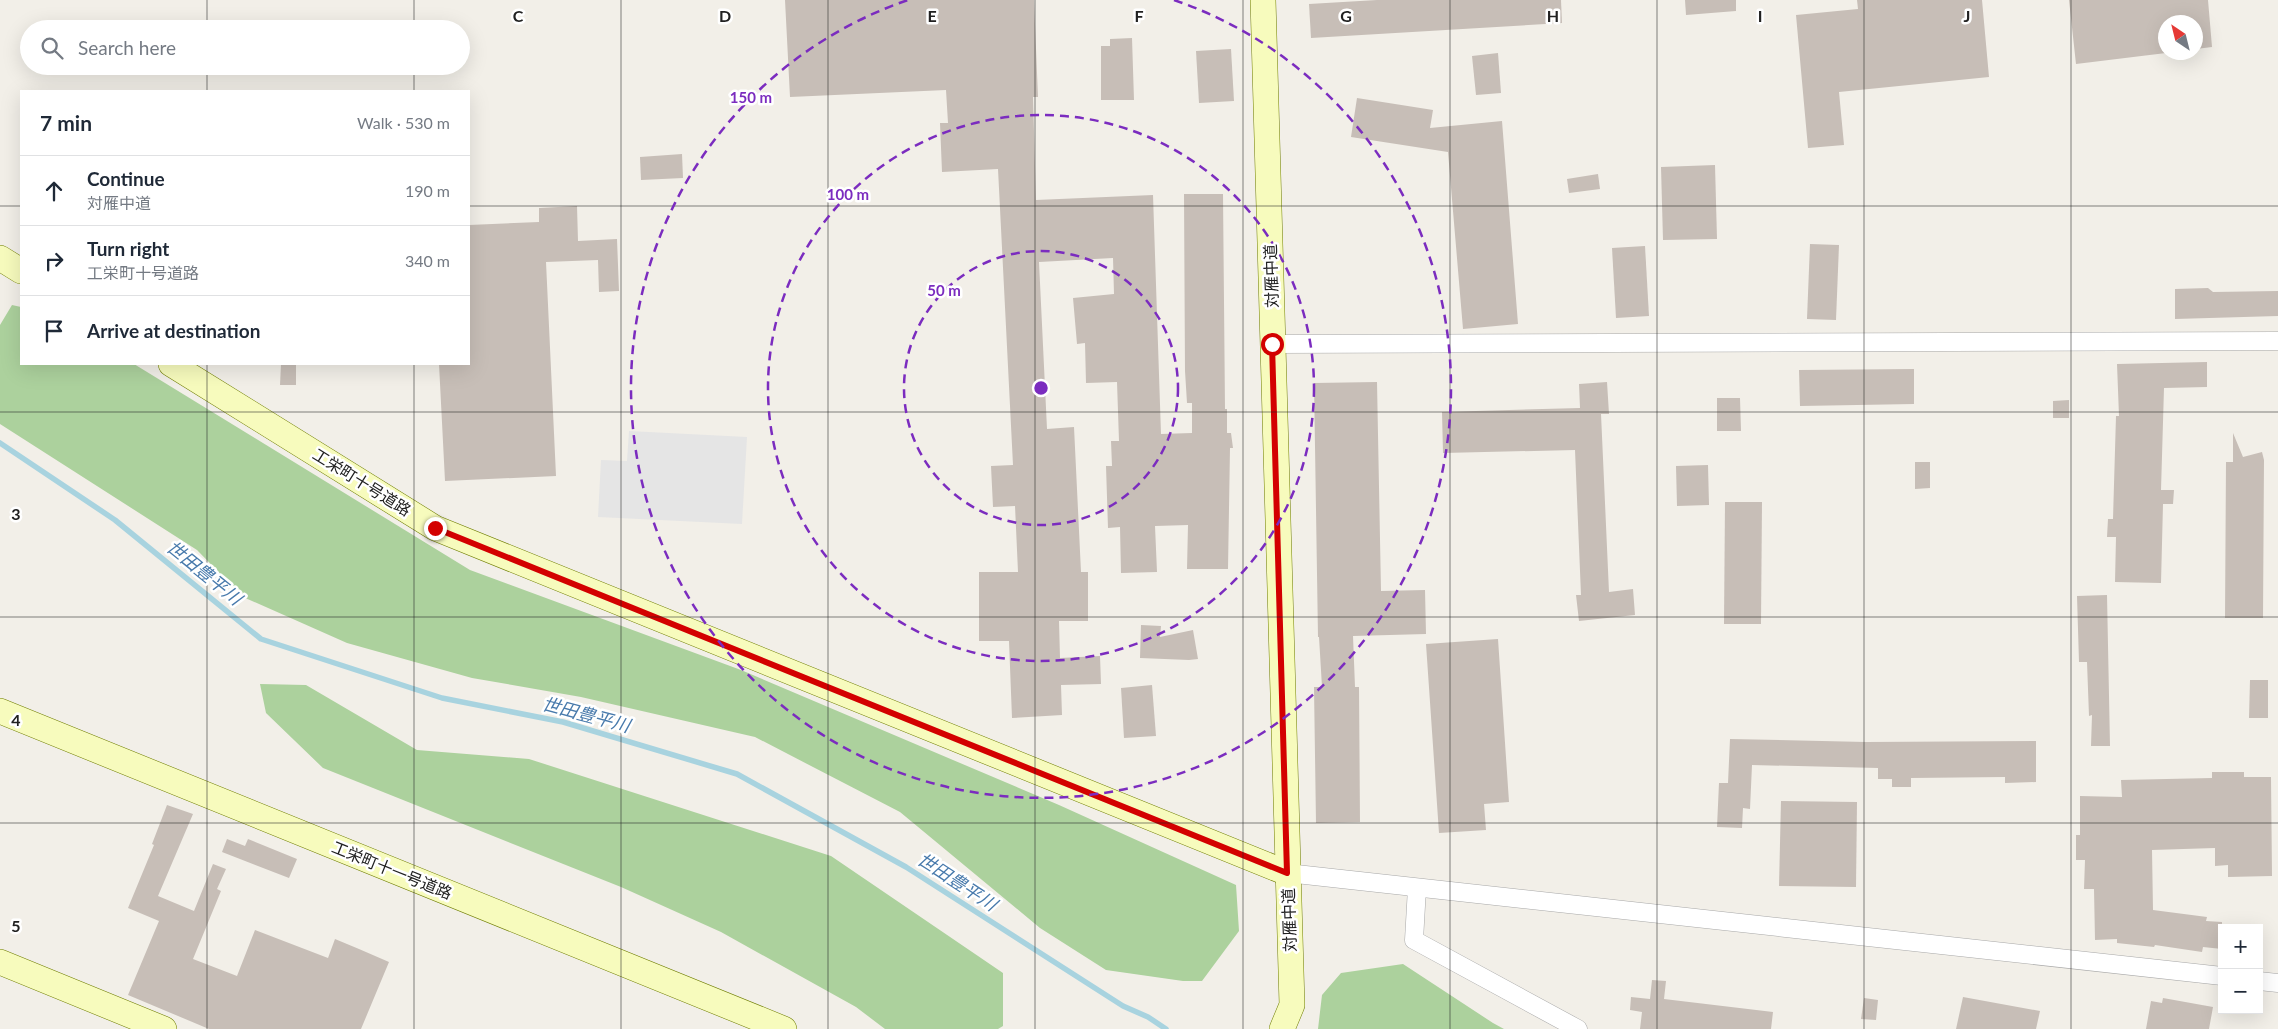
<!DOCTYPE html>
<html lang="en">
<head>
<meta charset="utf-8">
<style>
	:root { --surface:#fff; --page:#f2f2f3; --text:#1f2937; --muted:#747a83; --line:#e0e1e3 }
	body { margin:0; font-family:Lato,"Noto Sans JP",sans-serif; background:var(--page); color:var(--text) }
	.controls { position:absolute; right:15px; bottom:15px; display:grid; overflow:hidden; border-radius:0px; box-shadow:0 5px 20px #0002 }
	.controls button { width:45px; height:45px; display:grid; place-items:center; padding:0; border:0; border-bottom:1px solid var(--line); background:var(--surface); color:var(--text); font:25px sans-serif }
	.compass { position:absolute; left:2158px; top:15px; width:45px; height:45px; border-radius:50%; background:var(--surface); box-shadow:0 5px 20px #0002; rotate:325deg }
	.stop { position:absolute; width:15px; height:15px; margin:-11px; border:4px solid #d30100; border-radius:50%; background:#fff }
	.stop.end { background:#d30100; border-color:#fff; box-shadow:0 1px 5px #0008 }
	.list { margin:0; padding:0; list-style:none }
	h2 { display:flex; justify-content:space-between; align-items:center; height:65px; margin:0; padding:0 20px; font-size:21px }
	h2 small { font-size:16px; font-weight:400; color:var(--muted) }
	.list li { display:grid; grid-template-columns:32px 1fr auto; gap:15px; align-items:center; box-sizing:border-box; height:70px; padding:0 20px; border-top:1px solid var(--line) }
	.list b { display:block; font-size:19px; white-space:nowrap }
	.list p { margin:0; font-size:16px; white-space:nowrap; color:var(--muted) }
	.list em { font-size:16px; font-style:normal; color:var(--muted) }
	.icon { flex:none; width:28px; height:28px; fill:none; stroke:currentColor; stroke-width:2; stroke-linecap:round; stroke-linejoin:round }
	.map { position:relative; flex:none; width:2278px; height:1029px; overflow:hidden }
	.search { position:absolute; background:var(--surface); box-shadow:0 5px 20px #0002; left:20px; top:20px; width:450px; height:55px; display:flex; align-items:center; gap:12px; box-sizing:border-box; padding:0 18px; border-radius:28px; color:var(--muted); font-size:19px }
	.panel { position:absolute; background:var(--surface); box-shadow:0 5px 20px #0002; left:20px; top:90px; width:450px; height:275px; border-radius:0px }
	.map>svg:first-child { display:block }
	.forest { fill:#acd19d }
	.parking { fill:#e5e5e5 }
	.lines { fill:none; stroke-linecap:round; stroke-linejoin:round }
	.stream { stroke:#a8d3df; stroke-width:5.5 }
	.building { fill:#c7beb7 }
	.street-casing { stroke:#a8a8a8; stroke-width:19 }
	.secondary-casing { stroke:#707e03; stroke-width:26 }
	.street { stroke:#fff; stroke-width:18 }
	.secondary { stroke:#f7fbbd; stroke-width:25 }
	.route { stroke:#d30100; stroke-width:6 }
	.grid { fill:none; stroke:#212121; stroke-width:1; stroke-opacity:0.55 }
	.ring { fill:none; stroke:#7b2cbf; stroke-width:2.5; stroke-dasharray:9 6 }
	.labels { text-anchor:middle; stroke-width:5; stroke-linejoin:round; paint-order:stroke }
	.street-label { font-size:16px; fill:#212121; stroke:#fff }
	.water-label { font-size:18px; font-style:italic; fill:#487aac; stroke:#fff }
	.grid-label { font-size:16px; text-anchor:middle; font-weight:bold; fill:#212121; stroke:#fff; stroke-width:5; stroke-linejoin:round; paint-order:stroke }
	.centre { fill:#7b2cbf; stroke:#fff; stroke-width:2.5 }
	.ring-label { font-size:15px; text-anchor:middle; font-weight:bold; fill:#7b2cbf; stroke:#fff; stroke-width:5; stroke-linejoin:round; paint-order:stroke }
</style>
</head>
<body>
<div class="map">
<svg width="2278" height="1029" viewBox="0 0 2278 1029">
	<rect width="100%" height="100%" fill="#f2efe8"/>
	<g class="forest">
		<path d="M12,305L21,307V364H134L470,570L741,670L1059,805L1236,885L1239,931L1202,981H1183L1106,970L1040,928L900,812L755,737L581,697L472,678L347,643L243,597L197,550L0,424V325Z"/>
		<path d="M260,684L306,685L417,750L529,759L831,856L1003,973V1026L998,1029H885L856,1007L721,932L621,887L323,768L266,713Z"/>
		<path d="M1403,964L1493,1023L1504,1029H1318L1322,995L1341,973Z"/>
	</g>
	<path class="parking" d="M629,431L747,437L742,524L598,517L601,460L627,461Z"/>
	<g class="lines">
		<path class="stream" d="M0,443L115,520L261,639L442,698L563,722L737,774L906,867L1123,1006L1148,1017L1166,1029"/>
	</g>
	<g class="building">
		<path d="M785,0H1034L1038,97H1033L1036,200L1153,195L1161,434L1192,433V403H1187L1185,371L1184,194H1223L1225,409H1227V433H1231L1233,448H1230L1228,569H1187L1188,525L1155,526L1157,572L1121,573L1120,527L1108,528L1106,466H1112L1111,441H1119L1117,382L1086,383L1085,343L1077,344L1073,298L1114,294L1113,258L1039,262L1047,429L1074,427L1081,572H1088V621H1059L1060,658L1100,656L1101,684L1061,685L1062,715L1012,718L1009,641H979V572H1018L1015,506L993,507L991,466L1013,465L998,169L942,172L940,123H948L946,90L790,97Z"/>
		<path d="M1377,0H1561L1562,23L1311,38L1309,4Z"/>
		<path d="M1685,0H1736V11L1686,15Z"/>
		<path d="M1857,0H1982L1989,77L1839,92L1844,145L1808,148L1796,15L1858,9Z"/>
		<path d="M2069,0H2208L2212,47L2196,49V22H2166V53L2076,64Z"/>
		<path d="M1132,38L1134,100H1101V46H1110V39Z"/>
		<path d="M1231,49L1234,101L1199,103L1196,51Z"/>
		<path d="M1498,53L1501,93L1476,95L1472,56Z"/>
		<path d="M1357,98L1433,110L1430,128L1502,121L1518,324L1463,329L1448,152L1351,137Z"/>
		<path d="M682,154L683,178L641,180L640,157Z"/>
		<path d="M1715,165L1717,239L1663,240L1661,167Z"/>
		<path d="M1598,174L1600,189L1569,193L1567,179Z"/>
		<path d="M577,206L578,241L617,239L619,291L599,292L598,260L546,262L556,476L445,481L439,364H469V225L539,222V208Z"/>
		<path d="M1810,244L1839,245L1836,320L1807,319Z"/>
		<path d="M1645,246L1649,316L1616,318L1612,248Z"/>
		<path d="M2208,288L2213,292L2278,291V316L2175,319V289Z"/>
		<path d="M2207,362V387L2164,388L2161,490H2174L2173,504H2163L2161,583L2115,582L2116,537H2107L2108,519H2113L2116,416H2119L2117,364Z"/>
		<path d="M281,364H296V385H280Z"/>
		<path d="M1914,369V404L1800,406L1799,370Z"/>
		<path d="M1377,382L1381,591L1425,590L1426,634L1353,636L1355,687H1359L1360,822L1316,823L1314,687H1322L1319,637H1318L1314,383Z"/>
		<path d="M1607,382L1609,414H1601L1609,592L1633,589L1635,615L1579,621L1576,595H1581L1575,450L1443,453L1442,412L1580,408L1579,384Z"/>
		<path d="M1717,398H1740L1741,431H1717Z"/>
		<path d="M2069,400V418H2053V401Z"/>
		<path d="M2233,433L2243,457L2262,452L2264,460L2263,618H2225L2226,462H2233Z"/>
		<path d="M1915,462H1930V488L1915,489Z"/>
		<path d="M1708,465L1709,505L1677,506L1676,466Z"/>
		<path d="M1725,502H1762L1761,624H1724Z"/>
		<path d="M2107,595L2110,746H2091L2092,715L2089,716L2087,662H2079L2077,596Z"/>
		<path d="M1141,625L1161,626L1160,637L1193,630L1198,659L1189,660L1140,658Z"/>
		<path d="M1498,639L1509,802L1484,804L1486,830L1439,833L1426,644Z"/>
		<path d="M2250,680H2268V718H2249Z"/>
		<path d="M1152,685L1156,736L1124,738L1121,688Z"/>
		<path d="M1730,739L1866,742L2036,741V782L2005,783V777L1911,778V787H1892V779H1878V768L1752,765L1750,809L1743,808L1742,828L1717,827L1719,783H1728Z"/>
		<path d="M2212,772H2244V777H2271L2272,876L2228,877V865L2215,866V848L2152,850L2153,910L2207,917L2206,921L2222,922V949L2203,947L2202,952L2155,945L2154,947L2117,943V939L2095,940L2094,889H2084L2085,860H2076V835H2080V796L2122,797L2121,780L2212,778Z"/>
		<path d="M1781,801L1857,802L1856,887L1779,886Z"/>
		<path d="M167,805L193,814L158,896L194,911L213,864L226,869L217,889L221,891L193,959L237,976L255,930L328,958L335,939L359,949L389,962L361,1029H209L128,995L159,921L128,908L154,845L152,844Z"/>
		<path d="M227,839L245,846L248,839L297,859L289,878L222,852Z"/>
		<path d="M1652,980L1666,981L1664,999L1773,1012L1771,1029H1640L1642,1012L1630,1010L1631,997L1650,999Z"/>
		<path d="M1963,997L2040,1011L2036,1029H1956Z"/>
		<path d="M1864,998L1878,1000L1876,1020L1861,1019Z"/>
		<path d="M2163,998L2213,1007L2209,1029H2146L2151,1001L2162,1003Z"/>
	</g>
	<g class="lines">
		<defs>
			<g id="street">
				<path d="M1272,344L2278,341"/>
				<path d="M1287,873L2222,976"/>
				<path d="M1417,888L1414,940L1578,1029"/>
				<path d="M2259,981L2278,983"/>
			</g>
			<g id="secondary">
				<path d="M1263,0L1292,1005L1282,1029"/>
				<path d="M0,258L21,271"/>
				<path d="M171,364L435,528L1287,873"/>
				<path d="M0,711L784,1029"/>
				<path d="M0,962L164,1029"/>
			</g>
		</defs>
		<use href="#street" class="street-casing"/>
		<use href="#secondary" class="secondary-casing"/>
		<use href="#street" class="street"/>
		<use href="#secondary" class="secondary"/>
	</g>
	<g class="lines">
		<path class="route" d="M435,528L1287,873L1272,344"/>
	</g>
	<path class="grid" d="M207,0V29M414,0V29M621,0V1029M828,0V1029M1035,0V1029M1243,0V1029M1450,0V1029M1657,0V1029M1864,0V1029M2071,0V1029M207,66V91M414,66V91M0,206H21M469,206H2278M207,364V1029M414,364V1029M0,412H2278M0,617H2278M0,823H2278"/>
	<g class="ring">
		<circle cx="1041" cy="388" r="137"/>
		<circle cx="1041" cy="388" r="273"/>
		<path d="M1174 0A410 410 0 1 1 908 0"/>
	</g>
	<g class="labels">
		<g class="street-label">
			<text transform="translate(1271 276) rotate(-92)" y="6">対雁中道</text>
			<text transform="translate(362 482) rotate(32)" y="6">工栄町十号道路</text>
			<text transform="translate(392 870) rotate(22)" y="6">工栄町十一号道路</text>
			<text transform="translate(1289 920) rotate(-92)" y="6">対雁中道</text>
		</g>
		<g class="water-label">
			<text transform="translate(204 573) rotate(39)" y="6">世田豊平川</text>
			<text transform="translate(586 715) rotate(15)" y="6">世田豊平川</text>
			<text transform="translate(957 882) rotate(33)" y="6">世田豊平川</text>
		</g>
	</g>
	<g class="grid-label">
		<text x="518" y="22">C</text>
		<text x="725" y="22">D</text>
		<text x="932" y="22">E</text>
		<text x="1139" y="22">F</text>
		<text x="1346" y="22">G</text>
		<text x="1553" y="22">H</text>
		<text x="1760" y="22">I</text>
		<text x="1967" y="22">J</text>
		<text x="16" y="520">3</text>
		<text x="16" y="726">4</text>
		<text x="16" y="932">5</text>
	</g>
	<circle cx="1041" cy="388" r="8" class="centre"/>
	<g class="ring-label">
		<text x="751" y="103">150 m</text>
		<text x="848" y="200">100 m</text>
		<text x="944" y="296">50 m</text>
	</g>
</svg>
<div class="controls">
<button>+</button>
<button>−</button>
</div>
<svg class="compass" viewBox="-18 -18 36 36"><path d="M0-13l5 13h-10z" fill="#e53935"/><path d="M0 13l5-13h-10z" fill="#747a83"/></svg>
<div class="stop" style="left:1272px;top:344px"></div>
<div class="stop end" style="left:435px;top:528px"></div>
<div class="search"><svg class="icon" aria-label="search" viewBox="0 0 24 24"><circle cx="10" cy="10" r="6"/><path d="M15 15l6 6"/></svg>Search here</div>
<section class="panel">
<h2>7 min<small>Walk · 530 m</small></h2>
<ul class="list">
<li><svg class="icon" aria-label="ahead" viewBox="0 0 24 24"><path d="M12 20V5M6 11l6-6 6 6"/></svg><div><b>Continue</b><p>対雁中道</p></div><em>190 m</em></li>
<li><svg class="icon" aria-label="right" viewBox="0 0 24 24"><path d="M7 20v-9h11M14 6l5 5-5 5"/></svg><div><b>Turn right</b><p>工栄町十号道路</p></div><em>340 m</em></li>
<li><svg class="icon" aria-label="arrive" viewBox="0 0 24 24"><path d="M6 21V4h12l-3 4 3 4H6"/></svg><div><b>Arrive at destination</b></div></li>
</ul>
</section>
</div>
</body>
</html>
